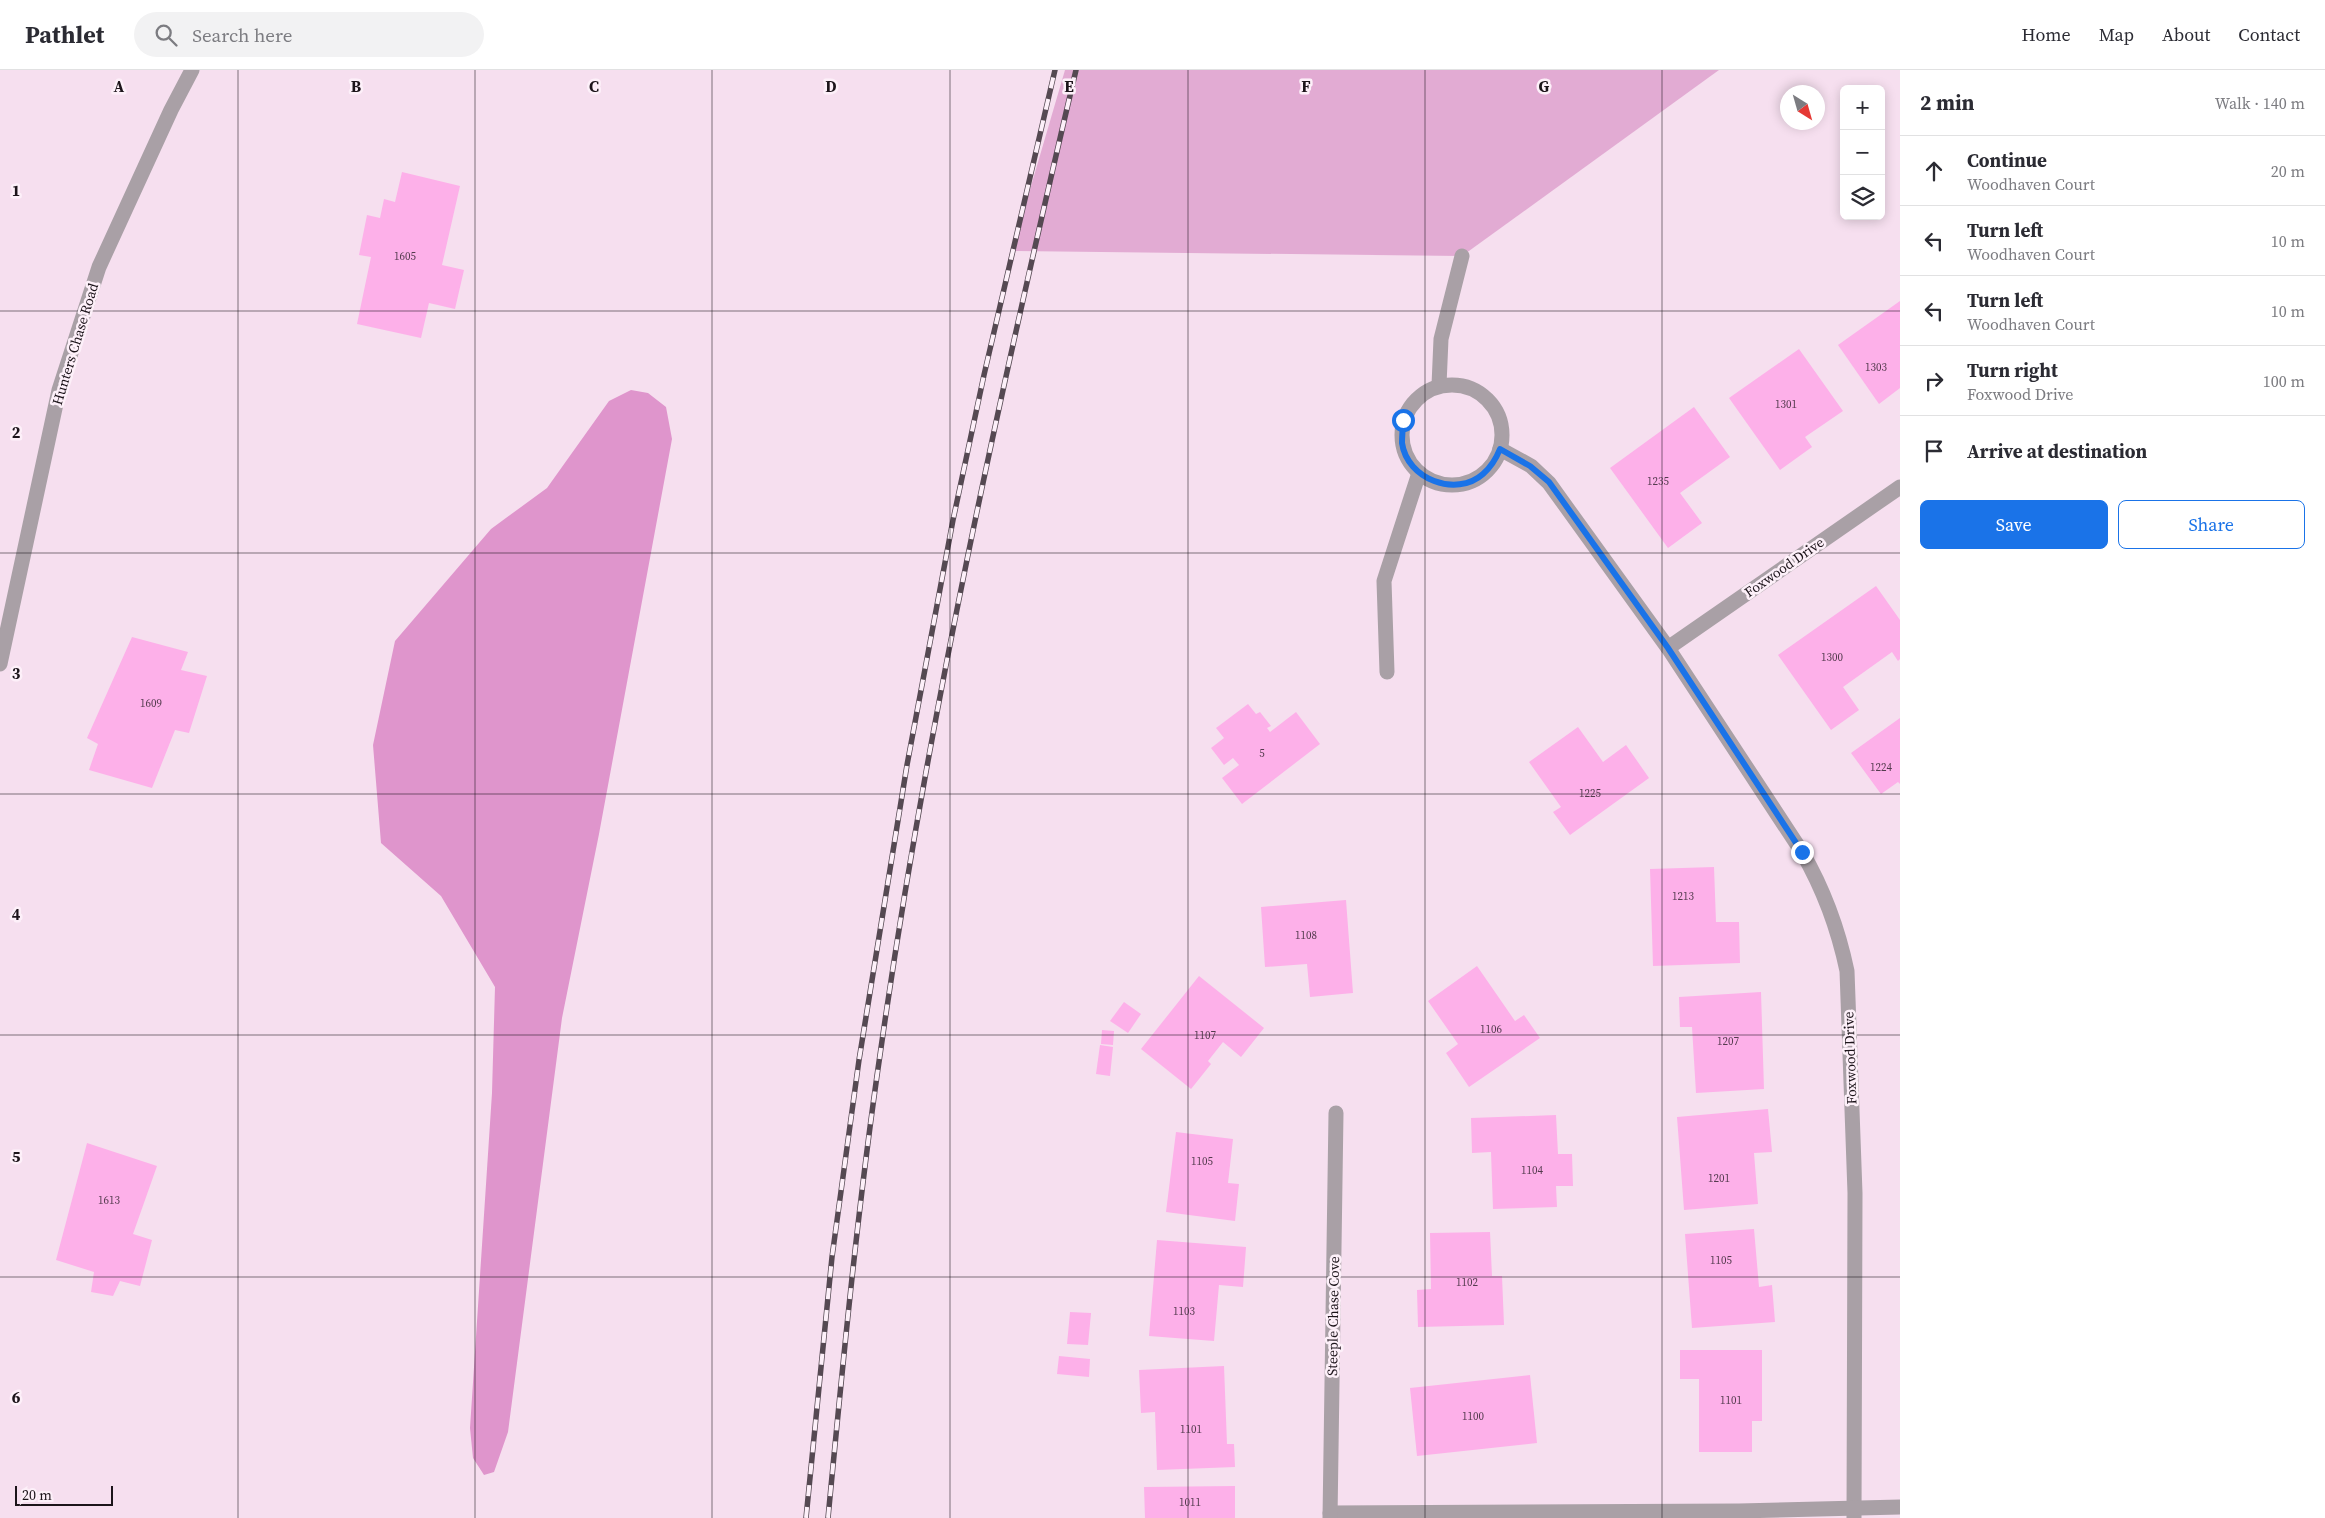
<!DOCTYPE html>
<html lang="en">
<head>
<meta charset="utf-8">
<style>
	:root { --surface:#fff; --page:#f2f2f3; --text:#2b2b33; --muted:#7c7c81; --line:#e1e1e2; --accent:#1a73e8 }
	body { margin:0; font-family:"Source Serif 4",serif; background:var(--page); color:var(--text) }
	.controls { position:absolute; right:15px; top:15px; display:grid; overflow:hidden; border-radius:8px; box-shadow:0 2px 12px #0003 }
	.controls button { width:45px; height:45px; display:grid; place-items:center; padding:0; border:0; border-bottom:1px solid var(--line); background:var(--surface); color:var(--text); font:25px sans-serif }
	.compass { position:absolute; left:1780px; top:15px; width:45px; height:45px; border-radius:50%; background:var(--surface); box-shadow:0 2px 12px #0003; rotate:143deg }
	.scale { position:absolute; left:15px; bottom:12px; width:98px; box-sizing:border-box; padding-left:5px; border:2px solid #1c141a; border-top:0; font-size:14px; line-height:18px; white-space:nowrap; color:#1c141a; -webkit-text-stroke:4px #fdf0f9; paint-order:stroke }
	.stop { position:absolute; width:15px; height:15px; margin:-11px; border:4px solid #1a73e8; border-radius:50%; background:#fff }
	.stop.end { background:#1a73e8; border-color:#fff; box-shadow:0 1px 5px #0008 }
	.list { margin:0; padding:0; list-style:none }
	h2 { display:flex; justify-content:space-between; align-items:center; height:65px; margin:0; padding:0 20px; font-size:21px }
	h2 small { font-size:16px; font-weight:400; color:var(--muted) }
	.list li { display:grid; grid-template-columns:32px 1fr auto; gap:15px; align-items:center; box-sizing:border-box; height:70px; padding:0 20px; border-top:1px solid var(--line) }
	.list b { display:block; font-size:19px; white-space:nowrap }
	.list p { margin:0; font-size:16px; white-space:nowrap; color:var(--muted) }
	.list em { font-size:16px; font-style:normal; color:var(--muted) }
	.actions { display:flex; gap:10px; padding:15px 20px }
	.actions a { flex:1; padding:11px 0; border:1px solid var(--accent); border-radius:8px; text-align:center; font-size:18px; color:var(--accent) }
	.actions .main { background:var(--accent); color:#fff }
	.icon { flex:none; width:28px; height:28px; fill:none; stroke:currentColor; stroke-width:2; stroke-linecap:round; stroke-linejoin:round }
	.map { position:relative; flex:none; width:1900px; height:1448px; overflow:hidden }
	header { display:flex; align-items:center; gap:30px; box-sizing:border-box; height:70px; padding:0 25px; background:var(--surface); border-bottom:1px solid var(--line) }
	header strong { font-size:24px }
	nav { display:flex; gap:28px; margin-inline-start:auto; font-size:18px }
	.search { width:350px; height:45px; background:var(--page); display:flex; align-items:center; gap:12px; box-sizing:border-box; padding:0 18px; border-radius:28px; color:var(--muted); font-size:19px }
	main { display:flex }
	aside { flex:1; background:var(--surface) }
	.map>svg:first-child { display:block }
	.green { fill:#e2abd3 }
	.water { fill:#df95cc }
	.building { fill:#fdb0e9 }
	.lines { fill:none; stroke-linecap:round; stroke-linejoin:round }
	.street { stroke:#a9a0a6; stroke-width:15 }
	.rail-casing { stroke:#554952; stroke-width:5.5 }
	.rail { stroke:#fdf0f9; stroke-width:4; stroke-dasharray:11; stroke-linecap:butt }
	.route { stroke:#1a73e8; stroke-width:6 }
	.grid { fill:none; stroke:#1c141a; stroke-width:1; stroke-opacity:0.55 }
	.labels { text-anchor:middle; stroke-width:5; stroke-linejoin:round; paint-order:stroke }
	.number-label { font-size:11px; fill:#543b4e }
	.street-label { font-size:14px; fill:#1c141a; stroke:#fdf0f9 }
	.grid-label { font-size:16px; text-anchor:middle; font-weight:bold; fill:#1c141a; stroke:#fdf0f9; stroke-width:5; stroke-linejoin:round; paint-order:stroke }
</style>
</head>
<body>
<header>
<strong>Pathlet</strong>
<div class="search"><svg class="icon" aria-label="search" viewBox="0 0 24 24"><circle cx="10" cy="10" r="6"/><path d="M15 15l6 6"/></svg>Search here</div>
<nav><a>Home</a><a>Map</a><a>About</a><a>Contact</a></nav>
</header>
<main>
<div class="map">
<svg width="1900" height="1448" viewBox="0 0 1900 1448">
	<rect width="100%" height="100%" fill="#f6dfef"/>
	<path class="green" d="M1065,0H1719L1462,186L1012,181Z"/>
	<path class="water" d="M631,320L648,323L666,337L672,369L599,764L562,948L508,1362L494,1402L484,1405L473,1388L470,1358L492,1023L495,917L441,826L381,773L373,675L395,571L491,459L547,418L609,331Z"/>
	<g class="building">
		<path d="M402,102L460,116L442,195L464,200L455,239L429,233L421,268L357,254L371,187L359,185L367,145L380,148L384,129L395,132Z"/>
		<path d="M1900,231V318L1879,334L1838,275Z"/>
		<path d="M1799,279L1843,341L1805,367L1812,377L1780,400L1729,328Z"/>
		<path d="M1694,337L1730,387L1680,423L1702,453L1668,478L1610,398Z"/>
		<path d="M1876,516L1900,550V589L1898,591L1892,582L1843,617L1859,640L1831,660L1778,585Z"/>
		<path d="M132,567L188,582L181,600L207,606L189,663L175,660L152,718L89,700L98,674L87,668Z"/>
		<path d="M1248,634L1256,644L1260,642L1271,656L1267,658L1270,662L1296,642L1320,674L1242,734L1222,708L1239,695L1233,688L1224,695L1211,678L1224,668L1216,658Z"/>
		<path d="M1900,648V714L1898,712L1881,724L1851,683Z"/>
		<path d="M1578,657L1603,692L1626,675L1649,708L1570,765L1553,742L1561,737L1529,692Z"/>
		<path d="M1714,797L1716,852H1739L1740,893L1653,896L1650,799Z"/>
		<path d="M1346,830L1353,923L1310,927L1307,894L1265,897L1261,837Z"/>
		<path d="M1477,896L1515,951L1524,945L1540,968L1469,1017L1446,983L1458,974L1428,931Z"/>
		<path d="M1199,906L1264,958L1241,987L1223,972L1208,991L1211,994L1191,1019L1141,979Z"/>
		<path d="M1761,922L1764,1019L1696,1023L1692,957H1680L1679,927Z"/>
		<path d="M1124,932L1141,944L1128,963L1110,951Z"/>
		<path d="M1102,960L1114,961L1113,975L1101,974Z"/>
		<path d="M1100,975L1113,977L1110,1006L1096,1004Z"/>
		<path d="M1768,1039L1772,1082L1754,1083L1758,1134L1684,1140L1677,1047Z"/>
		<path d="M1556,1045L1558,1084H1572L1573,1116H1556L1557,1137L1493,1139L1491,1082L1472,1083L1471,1048Z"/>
		<path d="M1176,1062L1233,1069L1228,1113L1239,1114L1235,1151L1166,1142Z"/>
		<path d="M87,1073L157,1096L133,1164L152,1170L140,1216L120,1211L113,1226L91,1222L94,1202L56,1190Z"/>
		<path d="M1754,1159L1759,1217L1772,1215L1775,1252L1692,1258L1685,1164Z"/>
		<path d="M1490,1162L1492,1206H1502L1504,1255L1418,1257L1417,1220L1431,1219L1430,1163Z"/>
		<path d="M1157,1170L1246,1177L1243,1217L1219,1215L1214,1271L1149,1266Z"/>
		<path d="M1070,1242L1091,1243L1088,1275L1067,1274Z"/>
		<path d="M1680,1280H1762V1351H1752V1382H1699V1309H1680Z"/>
		<path d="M1059,1286L1090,1289L1089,1307L1057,1304Z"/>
		<path d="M1224,1296L1227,1374H1234L1235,1397L1157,1400L1155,1342L1141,1343L1139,1300Z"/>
		<path d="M1530,1305L1537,1373L1417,1386L1410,1318Z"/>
		<path d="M1235,1416V1448H1145L1144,1417Z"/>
	</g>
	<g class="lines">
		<g class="street">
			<path d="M1439,315L1441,269L1462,186"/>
			<circle cx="1452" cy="365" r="50"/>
			<path d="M1500,379L1531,396L1549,413L1668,578L1802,782C1824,820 1838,858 1847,901L1855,1123L1854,1448"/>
			<path d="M1668,578L1900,417"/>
			<path d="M0,594L59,320L99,197L171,40L192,0"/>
			<path d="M1387,602L1384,511L1419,403"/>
			<path d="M1330,1443L1739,1441L1900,1437"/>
			<path d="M1330,1448L1336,1043"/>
		</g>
		<defs>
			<g id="rail">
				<path d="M806,1448L832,1187L859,990L907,695L953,450L984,305L1055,0"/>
				<path d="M828,1448C843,1291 858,1134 881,978C928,649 1000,323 1076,0"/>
			</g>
		</defs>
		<use href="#rail" class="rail-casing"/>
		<use href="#rail" class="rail"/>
	</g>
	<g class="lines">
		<path class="route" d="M1403,350C1403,357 1402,366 1402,373C1407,409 1456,428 1483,404C1491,397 1496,389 1500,379L1530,396L1549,412L1668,578L1802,782"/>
	</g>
	<path class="grid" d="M238,0V1448M475,0V1448M712,0V1448M950,0V1448M1188,0V1448M1425,0V1448M1662,0V1448M0,241H1900M0,483H1900M0,724H1900M0,965H1900M0,1207H1900"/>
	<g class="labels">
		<g class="number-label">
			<text x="405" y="190">1605</text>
			<text x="1876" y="301">1303</text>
			<text x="1786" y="338">1301</text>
			<text x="1658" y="415">1235</text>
			<text x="1832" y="591">1300</text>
			<text x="151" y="637">1609</text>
			<text x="1262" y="687">5</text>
			<text x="1881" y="701">1224</text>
			<text x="1590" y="727">1225</text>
			<text x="1683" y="830">1213</text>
			<text x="1306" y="869">1108</text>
			<text x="1491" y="963">1106</text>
			<text x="1205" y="969">1107</text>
			<text x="1728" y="975">1207</text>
			<text x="1202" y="1095">1105</text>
			<text x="1532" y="1104">1104</text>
			<text x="1719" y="1112">1201</text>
			<text x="109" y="1134">1613</text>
			<text x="1721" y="1194">1105</text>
			<text x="1467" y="1216">1102</text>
			<text x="1184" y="1245">1103</text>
			<text x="1731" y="1334">1101</text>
			<text x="1473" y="1350">1100</text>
			<text x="1191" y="1363">1101</text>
			<text x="1190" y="1436">1011</text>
		</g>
		<g class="street-label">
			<text transform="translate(75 274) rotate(-73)" y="5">Hunters Chase Road</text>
			<text transform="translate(1784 497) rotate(-35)" y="5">Foxwood Drive</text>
			<text transform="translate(1850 988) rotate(-92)" y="5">Foxwood Drive</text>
			<text transform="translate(1333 1246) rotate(-89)" y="5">Steeple Chase Cove</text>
		</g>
	</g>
	<g class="grid-label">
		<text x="119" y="22">A</text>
		<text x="356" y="22">B</text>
		<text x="594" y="22">C</text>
		<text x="831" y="22">D</text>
		<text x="1069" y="22">E</text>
		<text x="1306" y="22">F</text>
		<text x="1544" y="22">G</text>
		<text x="16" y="126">1</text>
		<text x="16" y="368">2</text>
		<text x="16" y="609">3</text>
		<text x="16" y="850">4</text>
		<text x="16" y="1092">5</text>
		<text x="16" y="1333">6</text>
	</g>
</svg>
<div class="controls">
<button>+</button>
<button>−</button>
<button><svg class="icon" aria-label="layers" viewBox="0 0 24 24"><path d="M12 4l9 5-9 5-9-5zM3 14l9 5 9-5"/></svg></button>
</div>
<svg class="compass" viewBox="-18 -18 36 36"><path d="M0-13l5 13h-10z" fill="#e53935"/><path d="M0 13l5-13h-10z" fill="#7c7c81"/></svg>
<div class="scale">20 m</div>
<div class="stop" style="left:1403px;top:350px"></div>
<div class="stop end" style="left:1802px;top:782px"></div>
</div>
<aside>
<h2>2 min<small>Walk · 140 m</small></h2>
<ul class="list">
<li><svg class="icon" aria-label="ahead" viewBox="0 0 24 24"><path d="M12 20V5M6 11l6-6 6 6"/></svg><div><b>Continue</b><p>Woodhaven Court</p></div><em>20 m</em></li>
<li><svg class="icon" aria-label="left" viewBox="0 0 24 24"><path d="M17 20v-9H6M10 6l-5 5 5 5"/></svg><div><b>Turn left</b><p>Woodhaven Court</p></div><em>10 m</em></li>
<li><svg class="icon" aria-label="left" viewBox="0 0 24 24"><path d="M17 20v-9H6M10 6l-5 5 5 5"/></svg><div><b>Turn left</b><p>Woodhaven Court</p></div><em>10 m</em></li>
<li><svg class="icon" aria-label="right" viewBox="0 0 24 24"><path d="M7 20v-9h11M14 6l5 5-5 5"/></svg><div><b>Turn right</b><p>Foxwood Drive</p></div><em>100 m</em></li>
<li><svg class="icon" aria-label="arrive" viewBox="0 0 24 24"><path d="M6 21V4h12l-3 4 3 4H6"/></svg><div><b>Arrive at destination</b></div></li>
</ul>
<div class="actions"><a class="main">Save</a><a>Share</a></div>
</aside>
</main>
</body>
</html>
